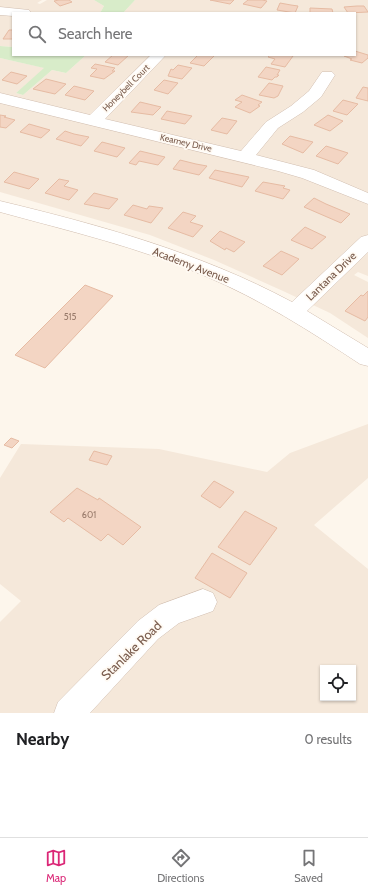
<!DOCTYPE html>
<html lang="en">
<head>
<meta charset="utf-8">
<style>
	:root { --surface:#fff; --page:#f6f6f6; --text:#202124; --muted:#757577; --line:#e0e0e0; --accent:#db2777 }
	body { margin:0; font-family:Cabin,sans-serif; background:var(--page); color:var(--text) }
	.controls { position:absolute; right:12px; bottom:12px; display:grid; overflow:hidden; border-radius:0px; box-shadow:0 1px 3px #0004 }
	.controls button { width:36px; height:36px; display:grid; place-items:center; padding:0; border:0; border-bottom:1px solid var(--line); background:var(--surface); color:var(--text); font:20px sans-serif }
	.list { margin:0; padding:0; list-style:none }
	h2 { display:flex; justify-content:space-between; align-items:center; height:52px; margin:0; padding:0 16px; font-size:17px }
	h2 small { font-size:13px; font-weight:400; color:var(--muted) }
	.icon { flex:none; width:22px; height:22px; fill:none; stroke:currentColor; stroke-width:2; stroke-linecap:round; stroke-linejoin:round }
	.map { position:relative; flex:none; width:368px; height:713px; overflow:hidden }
	.search { position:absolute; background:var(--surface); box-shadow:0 1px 3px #0004; left:12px; right:12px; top:12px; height:44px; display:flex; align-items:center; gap:10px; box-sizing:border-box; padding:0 14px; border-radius:0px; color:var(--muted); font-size:15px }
	.sheet { height:124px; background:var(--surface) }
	nav { display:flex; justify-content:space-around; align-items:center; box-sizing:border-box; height:56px; border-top:1px solid var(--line); background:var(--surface); font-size:11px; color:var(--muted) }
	nav a { display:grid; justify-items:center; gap:2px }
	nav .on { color:var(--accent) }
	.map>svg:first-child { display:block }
	.residential { fill:#f5e8da; fill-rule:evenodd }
	.green { fill:#d8ecc9 }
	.building { fill:#f3d5c3; stroke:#e6bba3 }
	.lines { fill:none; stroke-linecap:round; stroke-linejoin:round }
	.minor-casing { stroke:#d1beb0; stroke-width:1 }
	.minor { fill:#fff; fill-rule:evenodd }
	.labels { text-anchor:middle; stroke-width:3.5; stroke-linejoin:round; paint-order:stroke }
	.far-street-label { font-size:9px; fill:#7a5c4d; stroke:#fffaf3 }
	.number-label { font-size:9px; fill:#987a6a }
	.street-label { font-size:11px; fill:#7a5c4d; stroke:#fffaf3 }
	.near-street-label { font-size:13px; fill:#7a5c4d; stroke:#fffaf3 }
</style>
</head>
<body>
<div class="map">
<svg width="368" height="713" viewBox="0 0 368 713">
	<rect width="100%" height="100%" fill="#fdf6ec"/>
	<g class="residential">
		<path d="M0,0H42L37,3L40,4L47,0H94L104,6L100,13H13V47L0,46Z"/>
		<path d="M135,0H368V276L358,272L354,275L368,282V338L330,313L283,291L214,260L150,235L0,192V58L45,68L16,93L23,95L52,70L66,73L86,55H355V13H123Z"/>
		<path d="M368,424V478L314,525L368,569V713H0V622L21,601L0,584V478L21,444L159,449L267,472L290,453ZM323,668H353V698H323Z"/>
	</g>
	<g class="green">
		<path d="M94,0H135L123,13H100L104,6Z"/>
		<path d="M0,46L13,47V55H86L66,73L52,70L23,95L16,93L44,68L0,58Z"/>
	</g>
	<g class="building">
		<path d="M59,0H69L72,2L60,6L54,1Z"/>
		<path d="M210,0H234L230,4Z"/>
		<path d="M248,0H262L267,1L261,8L243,4Z"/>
		<path d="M280,3L291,5L298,6L295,13L277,10Z"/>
		<path d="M357,6H364L368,12L348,13L344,7Z"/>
		<path d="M310,8L332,9L333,13H310Z"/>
		<path d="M9,30H13V39H3Z"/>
		<path d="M355,51L368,55V58L362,63L350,60L352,59L344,56L355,55Z"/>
		<path d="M113,55H129L118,65L105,62Z"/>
		<path d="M198,55H211L214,56L204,66L190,63Z"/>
		<path d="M270,55H289L293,56L285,67L271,64L275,59L268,57Z"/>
		<path d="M95,64L115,68L112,71H115L104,79L90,76L97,69L91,68Z"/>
		<path d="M178,65L192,68L182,79L168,76L171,69L173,70Z"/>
		<path d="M266,67L280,70L277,75H279L277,77H275L272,80L258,77Z"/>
		<path d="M11,72L27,76L17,84L2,80Z"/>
		<path d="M46,79L66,84L55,94L33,89Z"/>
		<path d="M164,80L178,83L168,94L154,90Z"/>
		<path d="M269,83L283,86L278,96L274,98L259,95Z"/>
		<path d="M74,86L94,91L85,100L65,95Z"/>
		<path d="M363,87L368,88V101L356,98Z"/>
		<path d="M242,95L262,102L258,105L260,106L250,113L235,107L242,102L235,100Z"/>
		<path d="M343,100L358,104L347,115L333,111Z"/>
		<path d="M140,102L161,107L153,115L131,112Z"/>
		<path d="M167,111L192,116L185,124L161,119Z"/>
		<path d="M0,115L6,116L4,117L15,120L6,128L0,127Z"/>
		<path d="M328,115L343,121L330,131L314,125Z"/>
		<path d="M222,118L237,121L227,134L211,130Z"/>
		<path d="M29,124L50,130L41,138L20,132Z"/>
		<path d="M65,131L74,134L89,137L81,146L56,139Z"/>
		<path d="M290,136L313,142L303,153L282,144Z"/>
		<path d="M102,142L125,148L117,157L94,151Z"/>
		<path d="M326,146L348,153L338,164L316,156Z"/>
		<path d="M140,151L165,157L158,165L139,161L136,165L129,163Z"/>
		<path d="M180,160L196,164L207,166L199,175L173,169Z"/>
		<path d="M215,170L249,177L242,187L209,178Z"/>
		<path d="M14,172L39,179L29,189L4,182Z"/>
		<path d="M59,179L69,181L64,186L78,190L69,200L45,193Z"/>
		<path d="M263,182L285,186L283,188L290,190L283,199L255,191Z"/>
		<path d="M94,193L118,199L109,209L84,204Z"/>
		<path d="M314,198L326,204L350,214L341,223L304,207Z"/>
		<path d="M133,205L147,209L149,206L163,208L151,223L124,215Z"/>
		<path d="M183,212L196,216L190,222L203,226L193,237L168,228Z"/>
		<path d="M305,227L326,237L312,249L291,240Z"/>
		<path d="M220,231L245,242L234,252L226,248L225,250L210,241Z"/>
		<path d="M281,251L299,259L282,275L263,266Z"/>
		<path d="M85,285L113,296L45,368L15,355Z"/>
		<path d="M368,291V317L365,321L345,311L361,295L363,296Z"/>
		<path d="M11,438L19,441L12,448L4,445Z"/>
		<path d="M94,451L112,456L107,465L89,460Z"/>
		<path d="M214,481L234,492L220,508L201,496Z"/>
		<path d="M77,488L98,500L99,498L141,527L123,545L108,534L101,541L68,518L64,522L50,512Z"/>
		<path d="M245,511L277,528L250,565L218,547Z"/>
		<path d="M212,553L247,573L230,598L195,578Z"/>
	</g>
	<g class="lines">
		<defs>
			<g id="minor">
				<path d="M0,7L29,10L31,13H13V16L0,15Z"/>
				<path d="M151,55H166L105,119L241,151L266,122L291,106L309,91L322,72H332L335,75L321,97L303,112L278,128L256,155L314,170L368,193V204L302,178L278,171L0,103V93L90,115Z"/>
				<path d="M0,201C100,225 201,253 292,302L361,237L368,235V252L307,311L368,348V366L360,364C310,331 260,299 205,276C139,247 69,231 0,212Z"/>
				<path d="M203,589L213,593L217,602L213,611L179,623L158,639L90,713H54L58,702L138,621L159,605Z"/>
			</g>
		</defs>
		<use href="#minor" class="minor-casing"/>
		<use href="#minor" class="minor"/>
	</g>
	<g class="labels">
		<g class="far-street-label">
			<text transform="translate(126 88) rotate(-45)" y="3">Honeybell Court</text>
			<text transform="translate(186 143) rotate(13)" y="3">Kearney Drive</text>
		</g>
		<g class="number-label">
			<text x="70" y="320">515</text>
			<text x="89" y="518">601</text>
		</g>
		<g class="street-label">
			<text transform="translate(191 265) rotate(21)" y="4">Academy Avenue</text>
			<text transform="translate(331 276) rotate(-44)" y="4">Lantana Drive</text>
		</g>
		<g class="near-street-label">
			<text transform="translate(131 650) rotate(-44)" y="5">Stanlake Road</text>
		</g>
	</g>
</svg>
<div class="controls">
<button><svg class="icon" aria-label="locate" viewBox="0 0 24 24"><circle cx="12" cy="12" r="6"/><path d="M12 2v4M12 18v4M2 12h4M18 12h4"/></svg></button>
</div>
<div class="search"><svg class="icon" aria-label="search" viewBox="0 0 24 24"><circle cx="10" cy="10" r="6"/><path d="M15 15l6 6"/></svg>Search here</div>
</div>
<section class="sheet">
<h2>Nearby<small>0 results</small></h2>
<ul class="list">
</ul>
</section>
<nav>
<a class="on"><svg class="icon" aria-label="map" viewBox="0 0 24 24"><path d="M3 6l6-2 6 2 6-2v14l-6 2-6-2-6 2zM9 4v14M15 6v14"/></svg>Map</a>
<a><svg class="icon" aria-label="directions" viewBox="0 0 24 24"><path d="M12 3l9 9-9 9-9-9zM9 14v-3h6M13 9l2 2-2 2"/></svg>Directions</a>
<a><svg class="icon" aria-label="saved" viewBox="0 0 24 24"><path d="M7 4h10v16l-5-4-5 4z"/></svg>Saved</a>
</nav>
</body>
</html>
